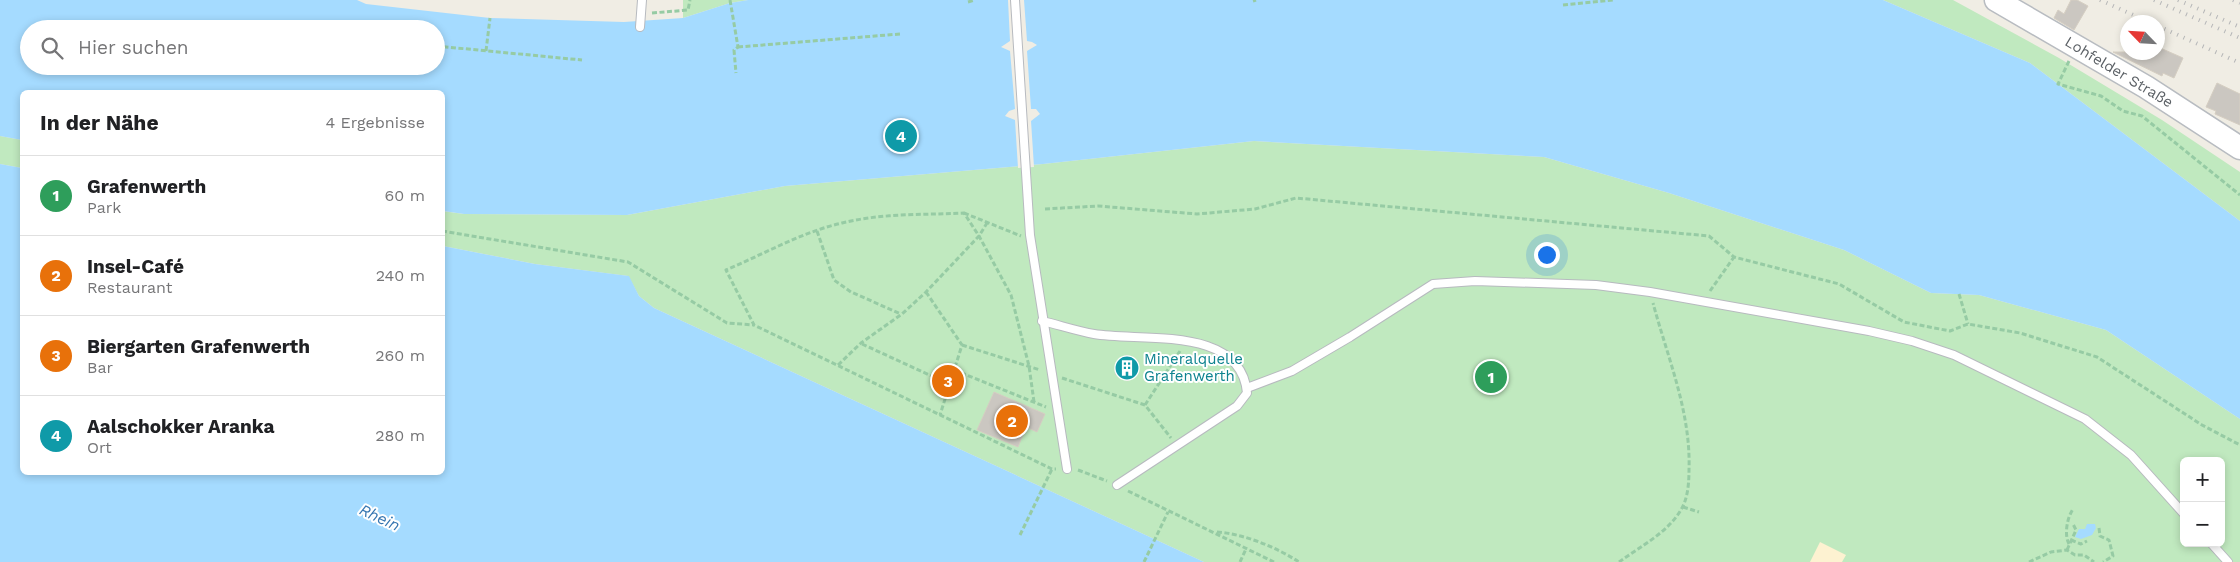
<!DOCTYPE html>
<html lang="de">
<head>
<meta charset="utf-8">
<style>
	:root { --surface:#fff; --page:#f6f6f6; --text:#202124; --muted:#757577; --line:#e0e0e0; --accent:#111827 }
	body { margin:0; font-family:"Work Sans",sans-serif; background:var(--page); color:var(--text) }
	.controls { position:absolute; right:15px; bottom:15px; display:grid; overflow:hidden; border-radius:8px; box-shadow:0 2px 8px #0003 }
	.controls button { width:45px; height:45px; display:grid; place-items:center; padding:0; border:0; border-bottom:1px solid var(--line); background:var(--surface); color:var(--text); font:25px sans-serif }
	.compass { position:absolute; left:2120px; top:15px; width:45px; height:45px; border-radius:50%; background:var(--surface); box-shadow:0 2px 8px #0003; rotate:295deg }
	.you { position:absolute; left:1546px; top:254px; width:18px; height:18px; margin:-12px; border:4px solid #fff; border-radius:50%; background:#1a73e8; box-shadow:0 0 0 8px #1a73e833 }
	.badge { display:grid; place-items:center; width:32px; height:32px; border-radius:50%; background:var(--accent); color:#fff; font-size:16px; font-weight:700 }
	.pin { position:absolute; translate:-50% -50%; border:2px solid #fff; box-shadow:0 1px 5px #0006 }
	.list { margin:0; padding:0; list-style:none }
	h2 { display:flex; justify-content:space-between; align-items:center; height:65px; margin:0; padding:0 20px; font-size:21px }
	h2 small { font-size:16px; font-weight:400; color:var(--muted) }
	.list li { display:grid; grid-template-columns:32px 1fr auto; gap:15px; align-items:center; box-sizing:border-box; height:80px; padding:0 20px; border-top:1px solid var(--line) }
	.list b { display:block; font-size:19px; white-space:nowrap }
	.list p { margin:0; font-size:16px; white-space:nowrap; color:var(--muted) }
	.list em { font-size:16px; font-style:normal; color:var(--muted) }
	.icon { flex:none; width:28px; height:28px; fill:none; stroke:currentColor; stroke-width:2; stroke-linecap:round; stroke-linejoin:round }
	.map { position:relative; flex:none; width:2240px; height:562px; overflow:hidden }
	.search { position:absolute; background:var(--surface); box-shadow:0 2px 8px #0003; left:20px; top:20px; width:425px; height:55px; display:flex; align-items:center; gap:12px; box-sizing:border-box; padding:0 18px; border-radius:28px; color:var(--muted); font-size:19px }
	.panel { position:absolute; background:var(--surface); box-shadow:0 2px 8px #0003; left:20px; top:90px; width:425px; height:385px; border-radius:8px }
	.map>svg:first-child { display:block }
	.green { fill:#c0e9bf; fill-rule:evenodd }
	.sand { fill:#fdf2d1 }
	.water { fill:#a5dbff; fill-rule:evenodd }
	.pier { fill:#f0ede4 }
	.building { fill:#cbc7c1; stroke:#d5cec2 }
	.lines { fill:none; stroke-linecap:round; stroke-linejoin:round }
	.lane-casing { stroke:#b7babf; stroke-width:10 }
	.secondary-casing { stroke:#b8bcc1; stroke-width:25 }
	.path { stroke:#96cba4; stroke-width:3; stroke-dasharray:5 2.5; stroke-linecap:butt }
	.lane { stroke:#fff; stroke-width:8 }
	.secondary { stroke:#fff; stroke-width:22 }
	.rail { stroke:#b5b6b7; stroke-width:4; stroke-dasharray:1 6; stroke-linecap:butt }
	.labels { text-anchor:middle; stroke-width:4; stroke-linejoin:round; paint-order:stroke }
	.street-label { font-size:15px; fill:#5c6166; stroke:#fff }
	.culture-label { font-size:15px; fill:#0d838f; stroke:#fff; text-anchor:start }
	.water-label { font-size:16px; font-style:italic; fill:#3676b1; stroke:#fff }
</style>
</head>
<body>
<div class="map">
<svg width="2240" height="562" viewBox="0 0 2240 562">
	<rect width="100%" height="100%" fill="#f0ede4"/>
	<g class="green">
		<path d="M683,0H748L730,3L683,18Z"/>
		<path d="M1883,0H1953L2059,58L2162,120L2240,172V221L2030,63Z"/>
		<path d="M0,136L22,140V168L0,164Z"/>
		<path d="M1254,141L1544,157L1669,193L1844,250L1931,293L1979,295L2106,330L2240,419V562H1204L654,308L639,296L628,276L535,264L443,246L442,211L464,214L627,215L785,186L1043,164ZM2184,461H2221V543H2184Z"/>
	</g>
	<path class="sand" d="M1820,542L1846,555L1842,562H1810Z"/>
	<g class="water">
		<path d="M0,0H357L366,4L490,18L624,22L683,18L730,3L748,0H1883L2030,63L2240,221V419L2106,330L1979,295L1931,293L1844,250L1669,193L1544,157L1254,141L1043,164L785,186L627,215L464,214L443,211L442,92H22V140L0,136ZM29,29H436V66H29Z"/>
		<path d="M0,164L22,168V472H442L443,246L535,264L629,276L639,296L654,308L1204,562H0Z"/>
		<path d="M2087,524H2095L2096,528L2092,535L2081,539L2075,537L2079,529H2085Z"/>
	</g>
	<path class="pier" d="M1008,0H1024L1027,41L1032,42L1037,45L1027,51L1031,109H1036L1040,114L1031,121L1034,167L1018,168L1015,120L1005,116L1009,111L1015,109L1010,51L1001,47L1010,41Z"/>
	<g class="building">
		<path d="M2071,0H2077L2088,6L2074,30L2054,18L2058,10L2064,14Z"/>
		<path d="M2158,47L2183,58L2174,78L2163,73L2162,76L2113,52H2158Z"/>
		<path d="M2217,83L2240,94V125L2215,114L2216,111L2206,107Z"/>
		<path d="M1126,355L1138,361L1128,381L1115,374Z"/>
		<path d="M994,392L1045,414L1037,432L1026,427L1018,447L977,430Z"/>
	</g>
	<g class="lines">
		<defs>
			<g id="lane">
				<path d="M1015,0L1030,235L1067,469"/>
				<path d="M640,27L642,0"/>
				<path d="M1042,321C1059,325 1077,331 1094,334C1142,342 1241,325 1247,393L1237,406L1117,485"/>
				<path d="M1247,388L1292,371L1350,337L1433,284L1475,281L1596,285L1650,292L1869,331L1912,341L1954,355L2085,419L2131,455L2184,514"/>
				<path d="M2211,543L2228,562"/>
			</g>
			<path id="secondary" d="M1996,0L2146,87L2240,148"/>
		</defs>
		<use href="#lane" class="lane-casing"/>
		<use href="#secondary" class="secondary-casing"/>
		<g class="path">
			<path d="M730,0L738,47L734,50L736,73"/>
			<path d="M1253,1L1256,0"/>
			<path d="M968,2L975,0"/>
			<path d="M1563,5L1614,0"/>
			<path d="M652,13L688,10L690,0"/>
			<path d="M436,46L582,60"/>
			<path d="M738,47L900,34"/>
			<path d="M486,51L490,18"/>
			<path d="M2069,61L2058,84L2101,96L2123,111L2142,116L2240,195"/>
			<path d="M1045,209L1098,206L1197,214L1255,209L1296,198L1709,236L1734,257L1839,284L1904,322L1950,331L1968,324L2020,333L2097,357L2202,425L2240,445"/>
			<path d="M964,213L1021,236"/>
			<path d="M442,231L628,262L727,323L754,325"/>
			<path d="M817,231L834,280L851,292L901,314"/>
			<path d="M1710,291L1734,257"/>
			<path d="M926,292L962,345L940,415"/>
			<path d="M1959,294L1968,324"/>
			<path d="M862,344L949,384"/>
			<path d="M962,345L1040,370"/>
			<path d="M838,365L861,343L902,314L926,292L979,236L987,223"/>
			<path d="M954,370L1046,407"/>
			<path d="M1062,378L1145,405L1171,438"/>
			<path d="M1034,402L1029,366L1011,295L979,236L964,213C924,215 882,213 842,223C802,232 764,254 726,270L754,325L1052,469H1056"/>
			<path d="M1145,405L1180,351"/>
			<path d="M1078,470L1107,481"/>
			<path d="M1128,491L1274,562"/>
			<path d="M1683,507L1699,512"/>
			<path d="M2099,528L2100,536L2109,540L2113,556L2103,562"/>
			<path d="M1217,532C1244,534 1276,547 1299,562"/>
			<path d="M1020,535L1052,469"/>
			<path d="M2071,540L2081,544L2087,541"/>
			<path d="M2069,544C2064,535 2067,518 2073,509"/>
			<path d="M2067,550L2076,530L2073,524"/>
			<path d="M1144,562L1168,512"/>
			<path d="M1240,562L1246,549"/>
			<path d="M1619,562C1641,546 1669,532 1682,508C1688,497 1689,482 1689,470C1691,412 1668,359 1653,303"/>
			<path d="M2029,562L2051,552L2067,550L2075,555H2084L2094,562"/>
		</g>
		<use href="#lane" class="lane"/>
		<use href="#secondary" class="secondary"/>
		<g class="rail">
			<path d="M2100,0L2149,22"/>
			<path d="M2154,0L2240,38"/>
			<path d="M2178,0L2240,27"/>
			<path d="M2233,0L2240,3"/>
			<path d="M2158,26L2240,63"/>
		</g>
	</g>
	<defs>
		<symbol id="building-disc" viewBox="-11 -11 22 22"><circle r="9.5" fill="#0f9aa8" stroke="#fff"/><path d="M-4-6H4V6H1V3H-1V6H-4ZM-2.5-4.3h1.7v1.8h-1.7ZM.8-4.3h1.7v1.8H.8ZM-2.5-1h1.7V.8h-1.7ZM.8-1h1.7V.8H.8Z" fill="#fff"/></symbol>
	</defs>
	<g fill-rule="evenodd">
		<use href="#building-disc" x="1113" y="354" width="28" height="28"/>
	</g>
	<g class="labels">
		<g class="street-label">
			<text transform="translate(2119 72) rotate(31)" y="5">Lohfelder Straße</text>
		</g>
		<g class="culture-label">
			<text x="1144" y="364">Mineralquelle<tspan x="1144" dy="17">Grafenwerth</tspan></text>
		</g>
		<g class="water-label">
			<text transform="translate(380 517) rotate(25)" y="6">Rhein</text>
		</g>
	</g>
</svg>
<div class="controls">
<button>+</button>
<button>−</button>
</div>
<svg class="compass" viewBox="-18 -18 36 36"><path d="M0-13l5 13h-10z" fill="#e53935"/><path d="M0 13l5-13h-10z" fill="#757577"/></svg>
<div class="you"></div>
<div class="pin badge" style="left:1491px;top:377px;background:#2e9e5b">1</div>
<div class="pin badge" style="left:1012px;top:421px;background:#e8710a">2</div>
<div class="pin badge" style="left:948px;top:381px;background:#e8710a">3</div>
<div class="pin badge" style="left:901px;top:136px;background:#0f9aa8">4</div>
<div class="search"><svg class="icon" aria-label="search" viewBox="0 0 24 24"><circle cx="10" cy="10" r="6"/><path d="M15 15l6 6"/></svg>Hier suchen</div>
<section class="panel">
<h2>In der Nähe<small>4 Ergebnisse</small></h2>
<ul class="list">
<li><span class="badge" style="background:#2e9e5b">1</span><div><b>Grafenwerth</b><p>Park</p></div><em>60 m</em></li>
<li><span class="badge" style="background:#e8710a">2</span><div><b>Insel-Café</b><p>Restaurant</p></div><em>240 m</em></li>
<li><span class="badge" style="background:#e8710a">3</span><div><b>Biergarten Grafenwerth</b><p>Bar</p></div><em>260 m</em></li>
<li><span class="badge" style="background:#0f9aa8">4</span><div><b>Aalschokker Aranka</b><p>Ort</p></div><em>280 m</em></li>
</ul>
</section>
</div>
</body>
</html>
